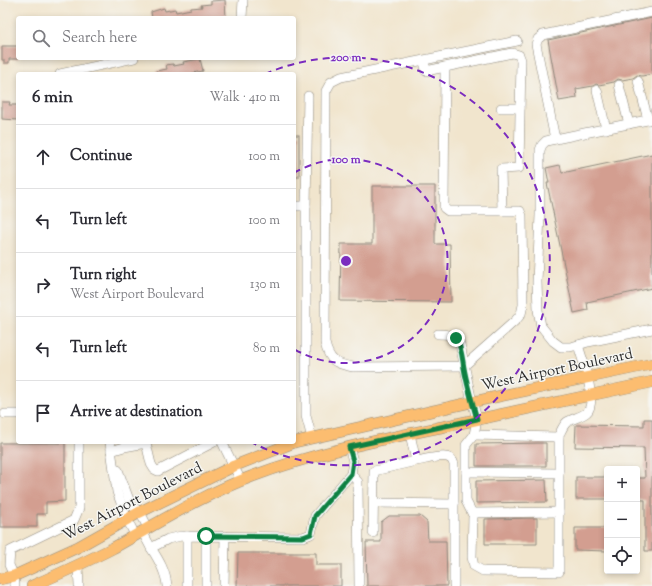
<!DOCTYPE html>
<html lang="en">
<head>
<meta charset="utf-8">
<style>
	:root { --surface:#fff; --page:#f7f7f7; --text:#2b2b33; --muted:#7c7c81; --line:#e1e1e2 }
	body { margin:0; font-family:"Sorts Mill Goudy",serif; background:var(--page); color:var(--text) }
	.controls { position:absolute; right:12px; bottom:12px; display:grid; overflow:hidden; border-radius:4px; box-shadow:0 2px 6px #0003 }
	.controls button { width:36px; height:36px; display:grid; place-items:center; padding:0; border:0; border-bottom:1px solid var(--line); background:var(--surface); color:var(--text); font:20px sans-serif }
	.stop { position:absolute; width:12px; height:12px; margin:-9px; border:3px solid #0b8043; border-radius:50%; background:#fff }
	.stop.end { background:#0b8043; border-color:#fff; box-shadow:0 1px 4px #0008 }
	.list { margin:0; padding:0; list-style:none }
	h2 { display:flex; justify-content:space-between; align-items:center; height:52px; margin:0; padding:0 16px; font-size:17px }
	h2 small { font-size:13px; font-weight:400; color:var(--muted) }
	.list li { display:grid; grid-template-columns:26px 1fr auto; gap:12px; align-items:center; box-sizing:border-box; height:64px; padding:0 16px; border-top:1px solid var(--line) }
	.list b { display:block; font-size:15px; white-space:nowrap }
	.list p { margin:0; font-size:13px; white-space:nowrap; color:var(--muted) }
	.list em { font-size:13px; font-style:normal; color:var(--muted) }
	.icon { flex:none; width:22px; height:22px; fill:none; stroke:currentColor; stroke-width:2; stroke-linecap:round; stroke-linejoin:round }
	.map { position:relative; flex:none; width:652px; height:586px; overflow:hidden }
	.search { position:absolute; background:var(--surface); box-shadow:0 2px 6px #0003; left:16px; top:16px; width:280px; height:44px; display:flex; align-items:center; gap:10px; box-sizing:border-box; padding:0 14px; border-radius:4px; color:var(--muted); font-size:15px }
	.panel { position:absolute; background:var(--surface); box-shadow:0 2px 6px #0003; left:16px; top:72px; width:280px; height:372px; border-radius:4px }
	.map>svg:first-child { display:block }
	.building { fill:#d39e90 }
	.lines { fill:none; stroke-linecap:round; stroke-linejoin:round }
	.minor-casing { stroke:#8e887c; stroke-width:10 }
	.major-casing { stroke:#8e887c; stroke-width:12 }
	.minor { stroke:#fff; stroke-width:9 }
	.major { stroke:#fcbd6f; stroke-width:11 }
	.route { stroke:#0b8043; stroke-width:5 }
	.ring { fill:none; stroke:#7b2cbf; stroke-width:2; stroke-dasharray:7 5 }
	.labels { text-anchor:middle; stroke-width:3; stroke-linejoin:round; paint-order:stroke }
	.street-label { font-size:15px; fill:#2b2b2b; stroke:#f6f6f2 }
	.centre { fill:#7b2cbf; stroke:#f6f6f2; stroke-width:2 }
	.ring-label { font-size:12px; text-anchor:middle; font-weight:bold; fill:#7b2cbf; stroke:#f6f6f2; stroke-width:3; stroke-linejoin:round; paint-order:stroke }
</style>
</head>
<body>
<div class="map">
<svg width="652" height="586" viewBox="0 0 652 586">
	<rect width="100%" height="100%" fill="#f6f6f2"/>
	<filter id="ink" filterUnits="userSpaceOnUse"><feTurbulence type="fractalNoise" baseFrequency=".025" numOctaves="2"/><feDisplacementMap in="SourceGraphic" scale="8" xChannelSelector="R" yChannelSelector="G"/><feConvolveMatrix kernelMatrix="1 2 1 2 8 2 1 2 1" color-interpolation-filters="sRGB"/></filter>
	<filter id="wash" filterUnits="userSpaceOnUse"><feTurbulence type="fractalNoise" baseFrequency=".012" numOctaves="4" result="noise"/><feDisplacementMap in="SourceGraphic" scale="16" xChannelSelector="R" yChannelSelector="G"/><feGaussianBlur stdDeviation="0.9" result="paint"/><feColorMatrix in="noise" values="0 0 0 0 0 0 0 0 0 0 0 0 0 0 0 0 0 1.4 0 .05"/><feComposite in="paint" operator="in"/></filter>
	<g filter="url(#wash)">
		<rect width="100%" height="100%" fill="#f1e5cd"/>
		<g id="blocks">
			<g class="building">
				<path d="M225,0L226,18H152L151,12L164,8L165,11L175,9L176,12L191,9V8L202,7L201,5L211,4V1Z"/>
				<path d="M652,18V74L642,76L637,75L633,78L622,80L618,79L614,82L599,85L596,84L593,86L576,89L577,98L559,101L548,40Z"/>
				<path d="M2,46H18V59H9V63H4V60H2Z"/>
				<path d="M200,59L203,71L192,73V74H156V71L167,69L166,65L173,64L174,66L184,64L183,62Z"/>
				<path d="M2,102H10L9,105H18V120L2,119Z"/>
				<rect x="294" y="135" width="5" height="42"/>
				<path d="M652,154V288L587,302L588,310L574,313L547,183H549L546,168L560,165L562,173Z"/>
				<path d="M372,186H435V244H450L451,302L340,301L341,244H372Z"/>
				<path d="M644,419H652V551H645V500H637V478H645L644,448L575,447L576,425L644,426Z"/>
				<path d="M0,443H65V501L46,502V514H37V527H0Z"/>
				<path d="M546,443V466H476V444Z"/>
				<rect x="576" y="477" width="31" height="22"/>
				<path d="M546,480L547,502L476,503V481Z"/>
				<path d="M389,516H420L427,522L428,541H446L447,586H367L366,542H381V522Z"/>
				<path d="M537,518V544H485V519Z"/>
				<path d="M575,528H607V551L575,550Z"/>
				<path d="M238,553H316V565H341V586H237Z"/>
			</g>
		</g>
	</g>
	<g filter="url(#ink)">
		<use href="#blocks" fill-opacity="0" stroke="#8e887c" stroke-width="1"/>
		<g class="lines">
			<defs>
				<g id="minor">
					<path d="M242,18L243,0"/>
					<path d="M424,61L426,71L512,53L519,55L521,60L519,168L501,169L502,211"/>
					<path d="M445,67L444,208L448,211H520L522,216L523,305L521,314L516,320L464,366L353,367C336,364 329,361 325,343L326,91L331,82L341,77L517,41"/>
					<path d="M60,74L134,58"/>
					<path d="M638,81L648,120"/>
					<path d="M619,85L629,124"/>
					<path d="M597,90L606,129"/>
					<path d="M308,96L306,206V416L312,438"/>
					<path d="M501,108H520"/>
					<path d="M555,139L536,44L538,39L543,35L652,12"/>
					<path d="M294,206H306"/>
					<path d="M438,334C449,334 453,335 460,344L470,393L477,419L474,435L466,445V501L473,515L472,557L474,566L483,571L559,572V435C561,431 564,424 567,422C573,418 582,417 587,412C598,402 582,358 578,345L570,347H561L553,341L541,326L538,310L537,282L540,215V150L542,145L546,141L652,119"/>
					<path d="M578,345L588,342L652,329"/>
					<path d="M5,414H18"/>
					<path d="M410,434L416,461C424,460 439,455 447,457C451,458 453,461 454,464V586"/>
					<path d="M474,435L559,437"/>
					<path d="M110,442L117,492L127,519L135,535"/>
					<path d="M222,442L241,481"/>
					<path d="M111,451L124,447L146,443L151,464L154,469L158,471L214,442"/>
					<path d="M118,470L131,505L140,512L148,528"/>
					<path d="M466,472L559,473"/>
					<path d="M351,474L358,482L359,586"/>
					<path d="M374,503L454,504"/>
					<path d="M472,513L559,512"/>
					<path d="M142,531L151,548L168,539L181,536L303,537L311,534L315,516L351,474L353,461L349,447"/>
					<path d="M373,533L374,471L416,461"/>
					<path d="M206,536V586"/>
					<path d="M151,548C159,560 166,572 167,586"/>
					<path d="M78,566L79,586"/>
					<path d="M15,586L14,576L9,565L10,551L74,520L79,508V442"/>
					<path d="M187,586V536"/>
					<path d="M224,586L225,536"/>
				</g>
				<g id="major">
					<path d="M0,579L14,576L78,547L140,512L234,466L295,442L472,402L652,364"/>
					<path d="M32,586C59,574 86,562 113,548C158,523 204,494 253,476C314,453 379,440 442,427C512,412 582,397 652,382"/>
				</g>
			</defs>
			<use href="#minor" class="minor-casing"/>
			<use href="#major" class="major-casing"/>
			<use href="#minor" class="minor"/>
			<use href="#major" class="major"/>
		</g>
	</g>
	<g class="lines" filter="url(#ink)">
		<path class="route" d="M206,536L303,537L311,534L315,516L351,474L353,461L349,447L477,419C472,402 467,385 464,368C462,357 462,348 456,338"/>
	</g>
	<g class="ring">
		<path d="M294 173A102 102 0 1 1 294 349"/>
		<path d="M265 74A204 204 0 1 1 253 443"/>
	</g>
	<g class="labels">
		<g class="street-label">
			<text transform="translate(557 369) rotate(-12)" y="5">West Airport Boulevard</text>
			<text transform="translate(132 501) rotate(-27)" y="5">West Airport Boulevard</text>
		</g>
	</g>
	<circle cx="346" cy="261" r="6" class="centre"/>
	<g class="ring-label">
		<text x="346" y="61">200 m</text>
		<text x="346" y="163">100 m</text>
	</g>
</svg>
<div class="controls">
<button>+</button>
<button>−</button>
<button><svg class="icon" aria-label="locate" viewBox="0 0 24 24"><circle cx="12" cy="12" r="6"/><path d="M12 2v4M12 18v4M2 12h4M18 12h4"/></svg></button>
</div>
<div class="stop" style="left:206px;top:536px"></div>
<div class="stop end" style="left:456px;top:338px"></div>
<div class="search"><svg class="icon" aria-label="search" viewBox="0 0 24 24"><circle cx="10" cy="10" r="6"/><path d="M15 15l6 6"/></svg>Search here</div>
<section class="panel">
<h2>6 min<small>Walk · 410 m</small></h2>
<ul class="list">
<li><svg class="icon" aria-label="ahead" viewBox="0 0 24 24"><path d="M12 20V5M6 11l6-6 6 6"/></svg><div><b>Continue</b></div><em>100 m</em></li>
<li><svg class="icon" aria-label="left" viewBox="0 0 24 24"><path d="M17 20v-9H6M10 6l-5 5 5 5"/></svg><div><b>Turn left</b></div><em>100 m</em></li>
<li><svg class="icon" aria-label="right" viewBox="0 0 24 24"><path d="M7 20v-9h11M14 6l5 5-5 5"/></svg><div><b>Turn right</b><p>West Airport Boulevard</p></div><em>130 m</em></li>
<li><svg class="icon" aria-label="left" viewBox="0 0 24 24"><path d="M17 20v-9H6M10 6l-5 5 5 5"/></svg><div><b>Turn left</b></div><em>80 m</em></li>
<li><svg class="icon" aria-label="arrive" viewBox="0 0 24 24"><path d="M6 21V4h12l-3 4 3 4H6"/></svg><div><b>Arrive at destination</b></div></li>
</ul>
</section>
</div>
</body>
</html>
